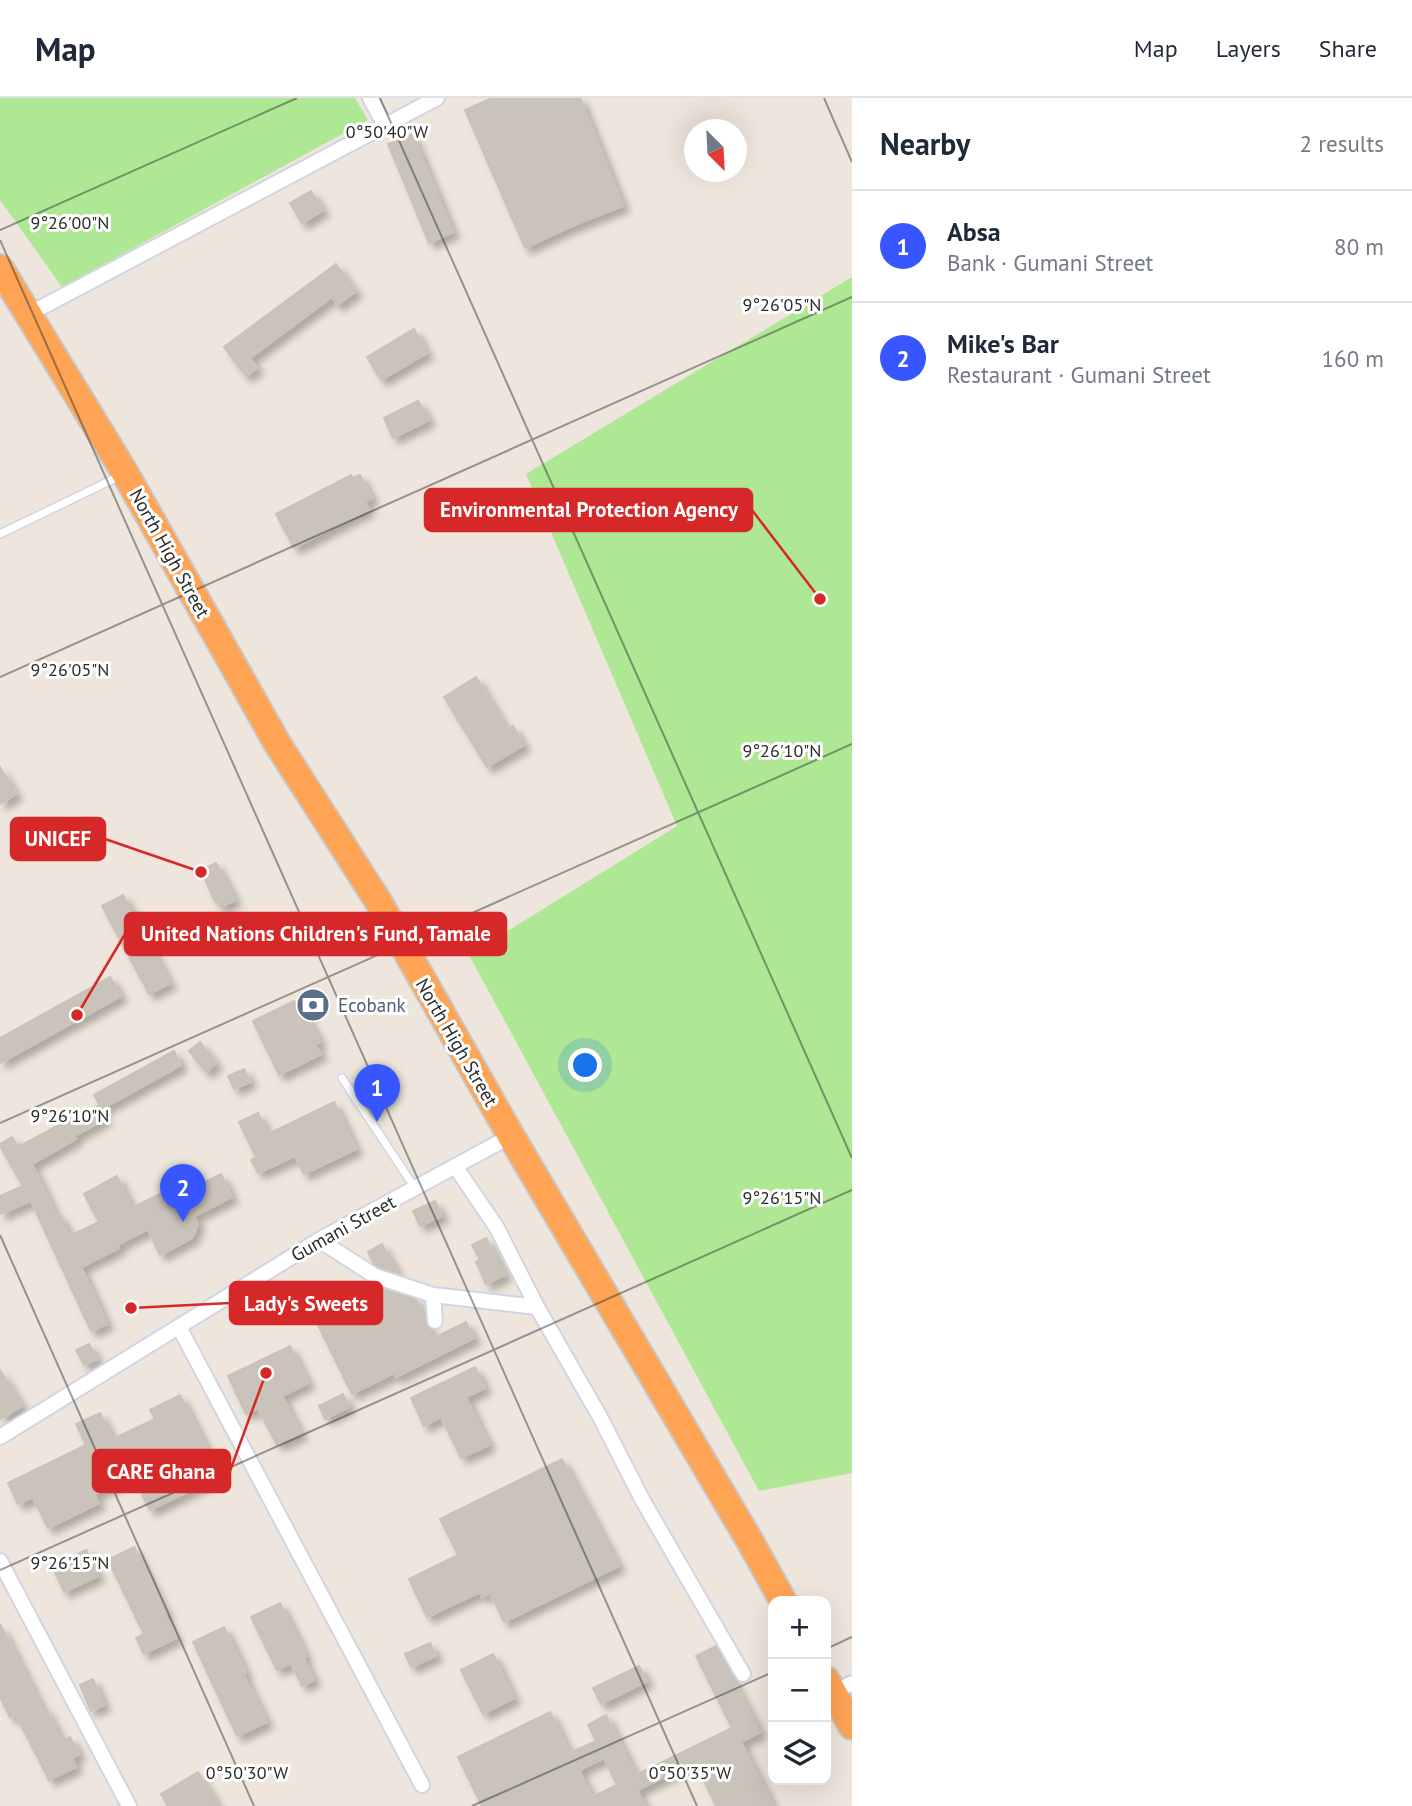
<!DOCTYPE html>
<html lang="en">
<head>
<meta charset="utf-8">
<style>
	:root { --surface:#fff; --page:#f6f6f7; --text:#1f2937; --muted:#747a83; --line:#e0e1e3; --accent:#3756ff }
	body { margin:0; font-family:"PT Sans",sans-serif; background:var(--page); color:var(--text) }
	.controls { position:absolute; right:21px; bottom:21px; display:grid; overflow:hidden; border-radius:14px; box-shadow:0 7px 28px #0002 }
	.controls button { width:63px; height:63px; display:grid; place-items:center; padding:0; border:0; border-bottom:2px solid var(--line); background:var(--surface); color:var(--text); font:35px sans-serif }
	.compass { position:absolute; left:684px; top:21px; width:63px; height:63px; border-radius:50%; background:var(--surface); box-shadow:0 7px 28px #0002; rotate:156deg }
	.you { position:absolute; left:586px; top:968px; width:24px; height:24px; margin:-18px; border:5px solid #fff; border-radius:50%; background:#1a73e8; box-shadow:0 0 0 10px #1a73e833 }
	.badge { display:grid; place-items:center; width:46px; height:46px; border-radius:50%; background:var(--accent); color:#fff; font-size:23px; font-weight:700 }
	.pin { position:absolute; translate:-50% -58px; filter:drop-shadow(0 2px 4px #0008) }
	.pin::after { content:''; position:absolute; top:37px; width:24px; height:21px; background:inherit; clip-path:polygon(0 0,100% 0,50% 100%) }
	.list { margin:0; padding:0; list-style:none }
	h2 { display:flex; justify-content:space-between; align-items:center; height:91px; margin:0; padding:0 28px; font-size:30px }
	h2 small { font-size:23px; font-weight:400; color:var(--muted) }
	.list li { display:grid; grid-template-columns:46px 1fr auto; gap:21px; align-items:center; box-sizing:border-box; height:112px; padding:0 28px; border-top:2px solid var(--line) }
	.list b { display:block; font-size:26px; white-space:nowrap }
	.list p { margin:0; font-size:23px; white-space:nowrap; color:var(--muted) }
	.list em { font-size:23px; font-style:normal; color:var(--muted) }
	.icon { flex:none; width:38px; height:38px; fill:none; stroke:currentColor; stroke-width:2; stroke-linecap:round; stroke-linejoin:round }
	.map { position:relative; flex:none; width:852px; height:1708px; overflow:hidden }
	header { display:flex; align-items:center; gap:42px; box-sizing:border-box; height:98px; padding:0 35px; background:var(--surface); border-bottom:2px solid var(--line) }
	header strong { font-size:33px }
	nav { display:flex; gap:38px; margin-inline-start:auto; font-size:24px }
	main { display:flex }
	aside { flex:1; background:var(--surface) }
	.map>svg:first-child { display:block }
	.green { fill:#aee894 }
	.building { fill:#c9c3bb; stroke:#c9c3b5; stroke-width:2; fill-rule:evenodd; filter:url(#shadow) }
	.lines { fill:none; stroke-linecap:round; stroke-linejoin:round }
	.lane-casing { stroke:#d1d4e4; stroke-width:10 }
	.street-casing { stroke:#d1d4e4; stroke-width:18 }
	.highway-casing { stroke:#c8c8c8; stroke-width:30 }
	.lane { stroke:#fff; stroke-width:7 }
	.street { stroke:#fff; stroke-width:14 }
	.highway { stroke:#ffa455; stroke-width:26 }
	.ticks { fill:none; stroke:#2b2b2b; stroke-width:2; stroke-opacity:0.45 }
	.labels { text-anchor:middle; stroke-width:6; stroke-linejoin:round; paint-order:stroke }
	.street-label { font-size:19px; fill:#2b2b2b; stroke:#fff }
	.service-label { font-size:19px; fill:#4e5e75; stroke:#fff; text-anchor:start }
	.ticks-label { font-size:18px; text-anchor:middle; fill:#2b2b2b; stroke:#fff; stroke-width:6; stroke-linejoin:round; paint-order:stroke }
	.leader { fill:none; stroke:#d62828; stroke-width:2.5 }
	.callout-dot { fill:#d62828; stroke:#fff; stroke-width:2.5 }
	.callout { fill:#d62828; stroke:#d62828; stroke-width:2.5 }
	.callout-label { font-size:21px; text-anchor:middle; font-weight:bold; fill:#fff }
</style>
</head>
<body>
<header>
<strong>Map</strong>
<nav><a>Map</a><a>Layers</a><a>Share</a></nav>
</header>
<main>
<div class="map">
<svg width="852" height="1708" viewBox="0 0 852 1708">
	<defs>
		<filter id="shadow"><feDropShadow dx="6" dy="6" stdDeviation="3.5" flood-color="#0004"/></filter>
	</defs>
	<rect width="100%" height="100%" fill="#eee6dc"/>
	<g class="green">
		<path d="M0,0H355L368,22L62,189L0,102Z"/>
		<path d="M852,179V1375L759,1393L469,857L677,728L526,376Z"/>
	</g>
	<g class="building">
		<path d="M492,0H580L623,108L574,127L525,150L465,12Z"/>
		<path d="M412,36L453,134L429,145L388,46Z"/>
		<path d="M311,93L323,112L302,125L290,105Z"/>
		<path d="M336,166L356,193L337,207L332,199L250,260L257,270L246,278L224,249Z"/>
		<path d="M414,231L427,255L381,282L367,259Z"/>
		<path d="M418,303L429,322L393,340L384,320Z"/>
		<path d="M351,377L353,380L360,377L372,400L365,404L369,411L294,450L276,416Z"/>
		<path d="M476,579L507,632L513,628L524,647L487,669L444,599Z"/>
		<path d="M0,669L16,696L0,706Z"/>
		<path d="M216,765L235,802L221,809L218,803L215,804L201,772Z"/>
		<path d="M123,797L170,885L149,896L102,808Z"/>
		<path d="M110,879L121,898L0,965V940Z"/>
		<path d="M294,903L299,912L303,910L320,944L315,946L321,956L279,977L253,923Z"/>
		<path d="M200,944L216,965L206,974L189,953Z"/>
		<path d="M174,953L181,967L102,1011L94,997Z"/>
		<path d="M244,971L250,984L234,991L228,978Z"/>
		<path d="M334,1004L356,1051L304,1076L295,1058L258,1075L251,1062L256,1059L239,1024L258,1015L268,1036Z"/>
		<path d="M98,1008L105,1021L74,1038L76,1041L32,1066L57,1120L61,1118L69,1138L99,1124L84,1096L117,1078L132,1110L184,1084L188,1092L221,1076L232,1099L194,1118L198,1126L192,1140L160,1157L148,1131L117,1147L119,1150L81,1169L107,1226L91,1233L31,1103L0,1116V1098L23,1088L0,1048V1046L12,1039L18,1049L66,1023L67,1025Z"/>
		<path d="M435,1103L442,1118L420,1128L413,1113Z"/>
		<path d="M486,1140L505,1177L486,1186L476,1164L480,1162L472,1147Z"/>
		<path d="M382,1146L397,1175L374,1166L368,1154Z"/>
		<path d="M382,1191L415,1201L434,1240L466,1224L474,1240L396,1279L394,1275L352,1296L318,1227L351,1211L349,1207Z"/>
		<path d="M89,1246L97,1261L84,1267L76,1252Z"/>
		<path d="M290,1248L308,1285L282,1298L301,1336L277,1347L258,1310L246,1316L228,1278Z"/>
		<path d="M475,1269L485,1290L466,1299L489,1347L461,1360L441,1319L424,1328L411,1300Z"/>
		<path d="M0,1272L22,1308L0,1321Z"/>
		<path d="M343,1296L349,1309L325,1321L319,1308Z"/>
		<path d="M180,1297L221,1378L150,1412L133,1378L94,1396L99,1405L48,1430L33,1399L18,1406L8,1385L86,1347L76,1326L100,1315L113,1341L155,1321L150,1312Z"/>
		<path d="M562,1361L619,1468L504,1524L490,1495L482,1499L480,1494L427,1519L409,1481L458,1457L440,1421Z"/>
		<path d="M134,1449L167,1516L165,1517L176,1540L144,1556L136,1540L144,1536L108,1462Z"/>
		<path d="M86,1452L98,1478L64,1494L52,1468Z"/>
		<path d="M280,1505L306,1558L303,1559L314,1582L302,1588L291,1565L277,1572L251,1519Z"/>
		<path d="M0,1526L43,1612L46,1611L62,1643L70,1639L79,1656L72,1660L76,1669L49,1682L16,1617L10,1619L0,1599Z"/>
		<path d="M224,1529L246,1575L243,1576L267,1624L237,1638L193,1544Z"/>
		<path d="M430,1545L436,1558L411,1569L405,1556Z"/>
		<path d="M716,1548L760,1634L741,1644L773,1708H716L695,1664L637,1692L645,1708H482L458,1659L550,1614L570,1655L596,1643L588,1627L606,1617L636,1677L732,1630L696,1558ZM604,1660L617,1687L592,1699L579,1672Z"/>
		<path d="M493,1556L514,1600L483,1616L461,1572Z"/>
		<path d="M639,1568L647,1583L601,1606L593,1590Z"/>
		<path d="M93,1581L104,1607L91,1613L80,1587Z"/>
		<path d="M198,1674L218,1708H168L161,1696Z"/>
	</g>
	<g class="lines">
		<defs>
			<g id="lane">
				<path d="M0,436L122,377"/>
				<path d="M342,980L415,1090"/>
			</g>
			<g id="street">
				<path d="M370,0L385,27"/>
				<path d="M29,216L437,0"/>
				<path d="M455,1068L497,1130L537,1209"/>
				<path d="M319,1142L375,1178L433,1197L537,1209L600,1319L643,1403L743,1576"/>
				<path d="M433,1197L435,1223"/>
				<path d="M179,1229L422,1687"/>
				<path d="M0,1339L319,1142L511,1038"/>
				<path d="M0,1463L129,1708"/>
				<path d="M833,1595L852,1585"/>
			</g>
			<g id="highway">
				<path d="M0,170L125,375L277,645L378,803L511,1038L751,1445L783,1503"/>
				<path d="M826,1582L852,1628"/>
			</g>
		</defs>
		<use href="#lane" class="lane-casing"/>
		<use href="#street" class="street-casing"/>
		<use href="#highway" class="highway-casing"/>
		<use href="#lane" class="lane"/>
		<use href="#street" class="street"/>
		<use href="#highway" class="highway"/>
	</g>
	<path class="ticks" d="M380,0L852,1060M824,0L852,64M0,132L297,0M0,142L697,1708M0,579L852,199M0,1025L852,646M0,1137L254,1708M0,1472L852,1092M826,1551L852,1539M472,1708L773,1574"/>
	<defs>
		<symbol id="bank-disc" viewBox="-11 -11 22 22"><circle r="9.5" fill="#5c6f8a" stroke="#fff"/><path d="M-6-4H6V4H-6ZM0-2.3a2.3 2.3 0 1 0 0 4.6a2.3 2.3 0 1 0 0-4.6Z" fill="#fff"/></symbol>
	</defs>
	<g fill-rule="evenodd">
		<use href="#bank-disc" x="294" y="888" width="38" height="38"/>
	</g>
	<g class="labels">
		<g class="street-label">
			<text transform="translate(170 455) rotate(61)" y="7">North High Street</text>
			<text transform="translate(457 944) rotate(60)" y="7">North High Street</text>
			<text transform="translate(343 1130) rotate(-29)" y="7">Gumani Street</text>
		</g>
		<g class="service-label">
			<text x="338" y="914">Ecobank</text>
		</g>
	</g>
	<g class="ticks-label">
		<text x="387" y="40">0°50'40"W</text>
		<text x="70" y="131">9°26'00"N</text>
		<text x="782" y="213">9°26'05"N</text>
		<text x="70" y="578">9°26'05"N</text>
		<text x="782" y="659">9°26'10"N</text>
		<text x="70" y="1024">9°26'10"N</text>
		<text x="782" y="1106">9°26'15"N</text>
		<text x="70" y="1471">9°26'15"N</text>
		<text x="247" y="1681">0°50'30"W</text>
		<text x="690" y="1681">0°50'35"W</text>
	</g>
	<path class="leader" d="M820 501L752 412M201 774L105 741M77 917L125 836M131 1210L230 1205M266 1275L230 1373"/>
	<g class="callout-dot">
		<circle cx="820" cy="501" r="7"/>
		<circle cx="201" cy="774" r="7"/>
		<circle cx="77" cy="917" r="7"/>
		<circle cx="131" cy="1210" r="7"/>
		<circle cx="266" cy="1275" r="7"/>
	</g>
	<g class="callout">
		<rect x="425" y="391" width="327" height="42" rx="7"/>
		<rect x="11" y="720" width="94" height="42" rx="7"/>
		<rect x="125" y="815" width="381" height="42" rx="7"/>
		<rect x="230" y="1184" width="152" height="42" rx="7"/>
		<rect x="93" y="1352" width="137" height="42" rx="7"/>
	</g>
	<g class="callout-label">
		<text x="589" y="419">Environmental Protection Agency</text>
		<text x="58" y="748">UNICEF</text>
		<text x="316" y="843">United Nations Children's Fund, Tamale</text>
		<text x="306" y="1213">Lady's Sweets</text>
		<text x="161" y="1381">CARE Ghana</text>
	</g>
</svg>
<div class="controls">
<button>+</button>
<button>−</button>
<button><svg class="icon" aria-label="layers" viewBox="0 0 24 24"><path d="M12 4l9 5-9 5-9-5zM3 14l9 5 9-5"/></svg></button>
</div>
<svg class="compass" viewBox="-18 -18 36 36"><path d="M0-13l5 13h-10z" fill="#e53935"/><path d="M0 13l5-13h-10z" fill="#747a83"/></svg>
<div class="you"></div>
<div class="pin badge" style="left:377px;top:1024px">1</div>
<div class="pin badge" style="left:183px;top:1124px">2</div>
</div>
<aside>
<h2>Nearby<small>2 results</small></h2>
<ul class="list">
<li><span class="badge">1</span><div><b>Absa</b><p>Bank · Gumani Street</p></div><em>80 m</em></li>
<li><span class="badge">2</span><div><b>Mike's Bar</b><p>Restaurant · Gumani Street</p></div><em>160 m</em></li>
</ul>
</aside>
</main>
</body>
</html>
